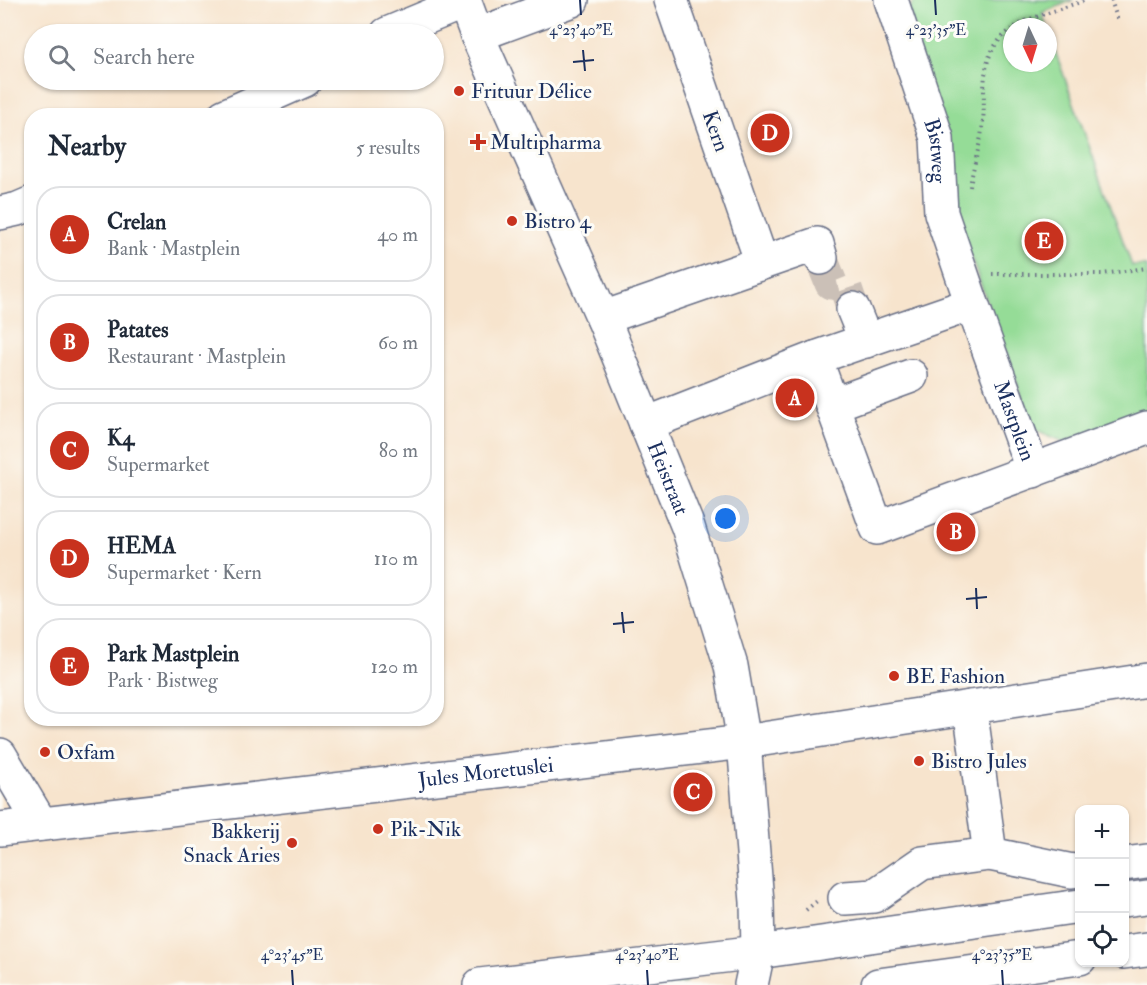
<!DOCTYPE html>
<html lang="en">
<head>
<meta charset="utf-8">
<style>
	:root { --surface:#fff; --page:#f6f6f7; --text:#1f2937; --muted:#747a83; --line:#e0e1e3; --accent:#c8321e }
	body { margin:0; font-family:"IM FELL Double Pica",serif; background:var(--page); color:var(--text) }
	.controls { position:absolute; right:18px; bottom:18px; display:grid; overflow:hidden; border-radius:12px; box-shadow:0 2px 4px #0004 }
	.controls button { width:54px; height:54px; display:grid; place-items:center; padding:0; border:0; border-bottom:2px solid var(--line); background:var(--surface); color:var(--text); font:30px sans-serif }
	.compass { position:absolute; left:1003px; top:18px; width:54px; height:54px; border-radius:50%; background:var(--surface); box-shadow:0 2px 4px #0004; rotate:176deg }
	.you { position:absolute; left:726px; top:519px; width:21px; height:21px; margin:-15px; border:4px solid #fff; border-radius:50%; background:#1a73e8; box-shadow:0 0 0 9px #1a73e833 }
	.badge { display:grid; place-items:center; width:39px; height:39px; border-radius:50%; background:var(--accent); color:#fff; font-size:20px; font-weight:700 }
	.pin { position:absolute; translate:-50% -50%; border:3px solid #fff; box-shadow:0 2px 6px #0006 }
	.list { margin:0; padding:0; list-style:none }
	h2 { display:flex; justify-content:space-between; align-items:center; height:78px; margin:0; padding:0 24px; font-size:26px }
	h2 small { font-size:20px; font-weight:400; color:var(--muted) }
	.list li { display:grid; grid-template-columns:39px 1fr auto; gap:18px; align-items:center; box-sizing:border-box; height:96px; margin:0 12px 12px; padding:0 12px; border:2px solid var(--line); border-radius:24px }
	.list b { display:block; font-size:22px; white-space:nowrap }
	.list p { margin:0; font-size:20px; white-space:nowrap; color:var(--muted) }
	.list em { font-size:20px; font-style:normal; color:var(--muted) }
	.icon { flex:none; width:33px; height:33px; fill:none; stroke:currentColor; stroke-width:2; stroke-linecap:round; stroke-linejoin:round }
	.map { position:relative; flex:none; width:1147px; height:985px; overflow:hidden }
	.search { position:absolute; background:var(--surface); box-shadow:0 2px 4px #0004; left:24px; top:24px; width:420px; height:66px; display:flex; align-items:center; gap:15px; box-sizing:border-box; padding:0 21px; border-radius:33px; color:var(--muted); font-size:22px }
	.panel { position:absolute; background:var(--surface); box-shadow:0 2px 4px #0004; left:24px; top:108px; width:420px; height:618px; border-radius:24px }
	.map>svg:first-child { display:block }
	.green { fill:#95dc97; stroke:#58867a; stroke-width:1.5 }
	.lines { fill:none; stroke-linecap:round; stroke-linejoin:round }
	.minor-tunnel { stroke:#cbc0b7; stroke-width:33; stroke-dasharray:33 16; stroke-linecap:butt }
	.minor-casing { stroke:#686e85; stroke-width:36 }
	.highway-casing { stroke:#686e85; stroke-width:36 }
	.path { stroke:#686e85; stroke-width:4; stroke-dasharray:1.5 4.5; stroke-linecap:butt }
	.minor { stroke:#fff; stroke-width:33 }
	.highway { stroke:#fff; stroke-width:33 }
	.ticks { fill:none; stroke:#1b2f5e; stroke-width:2 }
	.poi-dot { fill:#c8321e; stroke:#fdfcf7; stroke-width:2 }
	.labels { text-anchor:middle; stroke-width:6; stroke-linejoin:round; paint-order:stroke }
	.poi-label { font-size:21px; fill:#1b2f5e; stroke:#fdfcf7; text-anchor:start }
	.street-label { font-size:21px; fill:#1b2f5e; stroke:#fdfcf7 }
	.ticks-label { font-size:15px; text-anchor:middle; fill:#1b2f5e; stroke:#fdfcf7; stroke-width:6; stroke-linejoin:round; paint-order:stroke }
</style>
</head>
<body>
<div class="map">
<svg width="1147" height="985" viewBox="0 0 1147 985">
	<rect width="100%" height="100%" fill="#fdfcf7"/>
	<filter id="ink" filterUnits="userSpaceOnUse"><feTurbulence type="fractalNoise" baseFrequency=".0167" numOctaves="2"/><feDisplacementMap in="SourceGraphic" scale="12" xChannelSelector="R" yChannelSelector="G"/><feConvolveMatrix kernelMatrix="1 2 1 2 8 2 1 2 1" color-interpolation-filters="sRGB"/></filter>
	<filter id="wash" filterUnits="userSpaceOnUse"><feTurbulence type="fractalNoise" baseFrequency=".008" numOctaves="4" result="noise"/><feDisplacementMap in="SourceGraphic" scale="24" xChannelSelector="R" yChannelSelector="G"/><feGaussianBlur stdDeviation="1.35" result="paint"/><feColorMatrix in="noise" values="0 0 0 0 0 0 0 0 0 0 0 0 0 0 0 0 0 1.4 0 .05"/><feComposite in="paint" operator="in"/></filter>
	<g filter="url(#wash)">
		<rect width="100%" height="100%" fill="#f7e4cd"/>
		<g class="green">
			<path d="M914,0H1073L1042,13L1047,27H1012V63H1048V31L1132,266H1147V412L1064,442L1034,429L956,217L909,11Z"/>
			<path d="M687,973L686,983L667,985H584Z"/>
		</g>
	</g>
	<g filter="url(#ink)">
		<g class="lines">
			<path class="minor-tunnel" d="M821,258L831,283L843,280L853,309"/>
			<defs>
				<g id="minor">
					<path id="s1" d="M464,0L477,35L603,318L688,527L731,666L744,742L757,902L758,952L751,985"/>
					<path id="s2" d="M891,0L937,138L941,213L972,304L1033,471"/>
					<path d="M387,34L464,2"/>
					<path d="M477,35L572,0"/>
					<path d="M224,116L305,80"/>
					<path d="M0,213L18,209L32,203"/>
					<path d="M762,263L817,244L821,258"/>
					<path d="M853,309L866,341"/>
					<path d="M603,318L762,263L671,0"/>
					<path d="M815,358L877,528L1147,428"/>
					<path d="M832,405L911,376"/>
					<path d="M646,424L815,358L972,304"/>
					<path d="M970,707L990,854L1072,871L1080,870"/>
					<path d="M0,755L41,824"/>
					<path id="s3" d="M0,829L744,742L1147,680"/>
					<path d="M1124,864L1147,861"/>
					<path d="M845,898L874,896L922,863L990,854"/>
				</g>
				<g id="highway">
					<path d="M1124,900L1147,897"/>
					<path d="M1124,952L1147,949"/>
					<path d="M480,985L758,952L1080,906"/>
					<path d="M878,985L1080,958"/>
				</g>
			</defs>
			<use href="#minor" class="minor-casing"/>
			<use href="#highway" class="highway-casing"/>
			<g class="path">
				<path d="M1111,0L1118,21"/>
				<path d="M1015,27L1027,20L1086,0"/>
				<path d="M970,187C973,165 981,144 983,122C986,88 977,53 1012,29"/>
				<path d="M992,274H1102L1147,268"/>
				<path d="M806,910L817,901"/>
			</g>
			<use href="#minor" class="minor"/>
			<use href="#highway" class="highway"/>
		</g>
	</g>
	<path class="ticks" d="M580,0L581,15M935,0L936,15M583,50L585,71M573,62L594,60M976,588L977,609M966,599L987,597M622,612L624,633M613,624L634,622M292,970L293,985M647,970L648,985M1002,970L1003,985"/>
	<g class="poi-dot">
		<circle cx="459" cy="91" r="6"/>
		<path d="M475 133h6v6h6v6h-6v6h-6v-6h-6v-6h6z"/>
		<circle cx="512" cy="221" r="6"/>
		<circle cx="894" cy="676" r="6"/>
		<circle cx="45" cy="752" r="6"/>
		<circle cx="919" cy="761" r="6"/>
		<circle cx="378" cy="829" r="6"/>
		<circle cx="292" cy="843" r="6"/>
	</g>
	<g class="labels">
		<g class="poi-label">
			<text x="471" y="98">Frituur Délice</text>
			<text x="490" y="149">Multipharma</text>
			<text x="524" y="228">Bistro 4</text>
			<text x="906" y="683">BE Fashion</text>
			<text x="57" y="759">Oxfam</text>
			<text x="931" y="768">Bistro Jules</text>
			<text x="390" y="836">Pik-Nik</text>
			<text x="280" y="838" text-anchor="end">Bakkerij<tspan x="280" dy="24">Snack Aries</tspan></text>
		</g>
		<g class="street-label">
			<text transform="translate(716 131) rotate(71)" y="7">Kern</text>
			<text dy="7" stroke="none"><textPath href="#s2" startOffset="158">Bistweg</textPath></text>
			<text dy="7" stroke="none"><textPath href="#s2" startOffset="441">Mastplein</textPath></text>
			<text dy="7" stroke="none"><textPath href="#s1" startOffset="520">Heistraat</textPath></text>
			<text dy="7" stroke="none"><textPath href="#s3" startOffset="489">Jules Moretuslei</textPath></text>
		</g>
	</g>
	<g class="ticks-label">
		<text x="581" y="35">4°23'40"E</text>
		<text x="936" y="35">4°23'35"E</text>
		<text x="292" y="960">4°23'45"E</text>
		<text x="647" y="960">4°23'40"E</text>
		<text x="1002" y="960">4°23'35"E</text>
	</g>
</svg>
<div class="controls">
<button>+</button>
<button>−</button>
<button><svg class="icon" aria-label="locate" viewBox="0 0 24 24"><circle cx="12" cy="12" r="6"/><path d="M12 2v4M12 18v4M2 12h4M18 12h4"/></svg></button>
</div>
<svg class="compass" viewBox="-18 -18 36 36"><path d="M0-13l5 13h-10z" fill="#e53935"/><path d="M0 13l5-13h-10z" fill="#747a83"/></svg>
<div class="you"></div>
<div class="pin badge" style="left:795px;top:398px">A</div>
<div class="pin badge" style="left:956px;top:532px">B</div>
<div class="pin badge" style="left:693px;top:792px">C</div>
<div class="pin badge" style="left:770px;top:133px">D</div>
<div class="pin badge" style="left:1044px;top:241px">E</div>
<div class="search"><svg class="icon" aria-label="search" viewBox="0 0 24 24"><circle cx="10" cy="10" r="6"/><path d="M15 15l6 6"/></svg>Search here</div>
<section class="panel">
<h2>Nearby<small>5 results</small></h2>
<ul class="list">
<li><span class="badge">A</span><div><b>Crelan</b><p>Bank · Mastplein</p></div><em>40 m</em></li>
<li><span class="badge">B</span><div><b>Patates</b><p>Restaurant · Mastplein</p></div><em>60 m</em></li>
<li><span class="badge">C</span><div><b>K4</b><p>Supermarket</p></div><em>80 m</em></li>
<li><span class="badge">D</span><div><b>HEMA</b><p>Supermarket · Kern</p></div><em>110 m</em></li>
<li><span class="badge">E</span><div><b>Park Mastplein</b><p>Park · Bistweg</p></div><em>120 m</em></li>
</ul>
</section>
</div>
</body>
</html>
